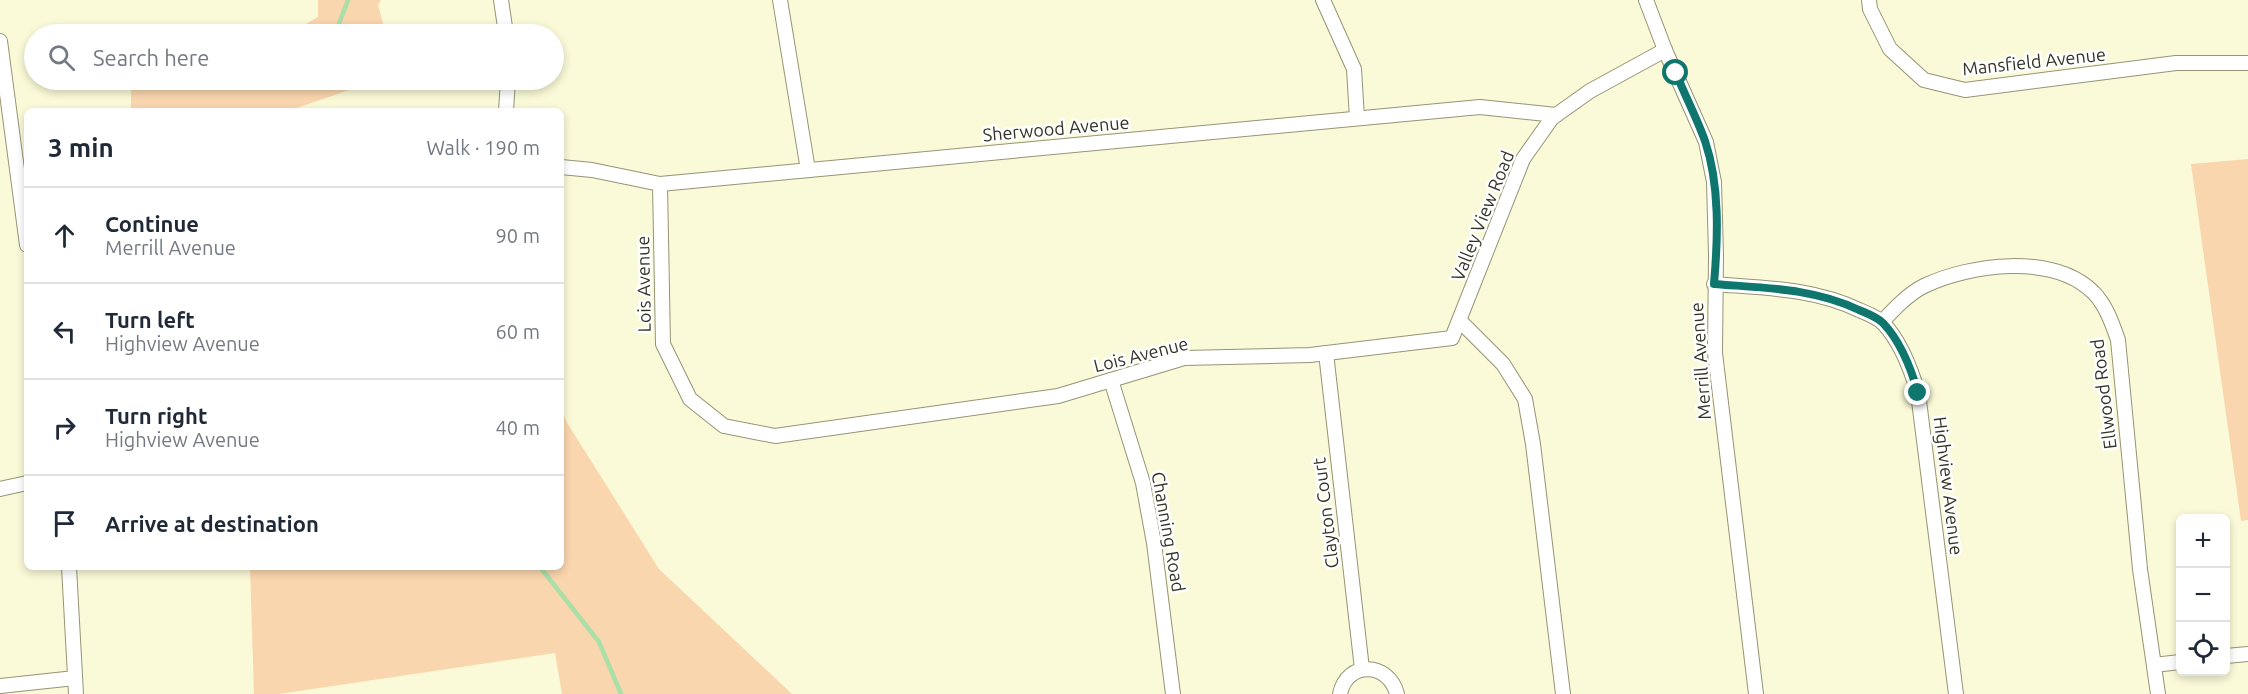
<!DOCTYPE html>
<html lang="en">
<head>
<meta charset="utf-8">
<style>
	:root { --surface:#fff; --page:#f6f6f7; --text:#1f2937; --muted:#747a83; --line:#e0e1e3 }
	body { margin:0; font-family:Ubuntu,sans-serif; background:var(--page); color:var(--text) }
	.controls { position:absolute; right:18px; bottom:18px; display:grid; overflow:hidden; border-radius:9px; box-shadow:0 3px 9px #0003 }
	.controls button { width:54px; height:54px; display:grid; place-items:center; padding:0; border:0; border-bottom:2px solid var(--line); background:var(--surface); color:var(--text); font:30px sans-serif }
	.stop { position:absolute; width:18px; height:18px; margin:-14px; border:4px solid #0f766e; border-radius:50%; background:#fff }
	.stop.end { background:#0f766e; border-color:#fff; box-shadow:0 2px 6px #0008 }
	.list { margin:0; padding:0; list-style:none }
	h2 { display:flex; justify-content:space-between; align-items:center; height:78px; margin:0; padding:0 24px; font-size:26px }
	h2 small { font-size:20px; font-weight:400; color:var(--muted) }
	.list li { display:grid; grid-template-columns:39px 1fr auto; gap:18px; align-items:center; box-sizing:border-box; height:96px; padding:0 24px; border-top:2px solid var(--line) }
	.list b { display:block; font-size:22px; white-space:nowrap }
	.list p { margin:0; font-size:20px; white-space:nowrap; color:var(--muted) }
	.list em { font-size:20px; font-style:normal; color:var(--muted) }
	.icon { flex:none; width:33px; height:33px; fill:none; stroke:currentColor; stroke-width:2; stroke-linecap:round; stroke-linejoin:round }
	.map { position:relative; flex:none; width:2248px; height:694px; overflow:hidden }
	.search { position:absolute; background:var(--surface); box-shadow:0 3px 9px #0003; left:24px; top:24px; width:540px; height:66px; display:flex; align-items:center; gap:15px; box-sizing:border-box; padding:0 21px; border-radius:33px; color:var(--muted); font-size:22px }
	.panel { position:absolute; background:var(--surface); box-shadow:0 3px 9px #0003; left:24px; top:108px; width:540px; height:462px; border-radius:9px }
	.map>svg:first-child { display:block }
	.green { fill:#fad6ae }
	.lines { fill:none; stroke-linecap:round; stroke-linejoin:round }
	.stream { stroke:#aadfa8; stroke-width:4.5 }
	.street-casing { stroke:#959475; stroke-width:16 }
	.street { stroke:#fff; stroke-width:14 }
	.route { stroke:#0f766e; stroke-width:8 }
	.labels { text-anchor:middle; stroke-width:5; stroke-linejoin:round; paint-order:stroke }
	.street-label { font-size:18px; fill:#333326; stroke:#fff }
</style>
</head>
<body>
<div class="map">
<svg width="2248" height="694" viewBox="0 0 2248 694">
	<rect width="100%" height="100%" fill="#fafad8"/>
	<g class="green">
		<path d="M318,0H381L378,5L386,34H288L318,17Z"/>
		<path d="M131,80H378L297,108L275,111H131Z"/>
		<path d="M2248,159V520L2241,521L2191,164Z"/>
		<path d="M561,406L566,421L659,569L792,694H562L555,653L279,694H254L250,567H561Z"/>
	</g>
	<g class="lines">
		<g class="stream">
			<path d="M335,34L348,0"/>
			<path d="M318,81V80"/>
			<path d="M540,567L599,642L621,694"/>
		</g>
		<defs>
			<g id="street">
				<path d="M501,0L506,34"/>
				<path d="M780,0L808,170"/>
				<path d="M1323,0L1354,69L1357,118"/>
				<path d="M1646,0L1665,50L1706,142L1714,182L1716,255L1715,353L1756,694"/>
				<path d="M1869,0L1870,9L1890,49L1924,80L1965,90L2176,63H2248"/>
				<path d="M0,41L27,245"/>
				<path d="M506,111L508,80"/>
				<path d="M561,167L592,170L660,184L1480,107L1556,115"/>
				<path d="M660,184L663,344L690,399L724,426L775,436L1058,396L1184,358L1310,355L1452,338L1523,159L1552,118L1590,91L1665,50"/>
				<path d="M1714,284C1764,288 1813,288 1859,310C1866,313 1877,317 1883,323C1901,342 1911,369 1918,393L1956,694"/>
				<path d="M1460,321L1503,364L1525,399L1533,444L1563,694"/>
				<path d="M1882,322C1894,309 1908,294 1924,286C1970,264 2053,253 2093,292C2106,305 2112,323 2118,340L2140,569L2158,694"/>
				<path d="M1326,353L1362,669"/>
				<path d="M1111,380L1143,483L1154,543L1173,694"/>
				<path d="M0,489L27,483"/>
				<path d="M69,567L76,694"/>
				<path d="M2226,656L2248,654"/>
				<path d="M2154,665L2180,662"/>
				<path d="M0,686L75,678"/>
				<path d="M1340,694C1347,660 1389,662 1397,694"/>
			</g>
		</defs>
		<use href="#street" class="street-casing"/>
		<use href="#street" class="street"/>
	</g>
	<g class="lines">
		<path class="route" d="M1676,73C1685,96 1697,118 1705,141C1720,185 1718,238 1714,284C1764,288 1813,288 1859,310C1866,313 1877,317 1883,323C1901,342 1911,368 1918,393"/>
	</g>
	<g class="labels">
		<g class="street-label">
			<text transform="translate(2034 62) rotate(-6)" y="6">Mansfield Avenue</text>
			<text transform="translate(1056 129) rotate(-5)" y="6">Sherwood Avenue</text>
			<text transform="translate(1483 216) rotate(-68)" y="6">Valley View Road</text>
			<text transform="translate(644 284) rotate(-91)" y="6">Lois Avenue</text>
			<text transform="translate(1141 355) rotate(-14)" y="6">Lois Avenue</text>
			<text transform="translate(1701 361) rotate(-94)" y="6">Merrill Avenue</text>
			<text transform="translate(2104 394) rotate(-97)" y="6">Ellwood Road</text>
			<text transform="translate(1948 486) rotate(83)" y="6">Highview Avenue</text>
			<text transform="translate(1326 513) rotate(-97)" y="6">Clayton Court</text>
			<text transform="translate(1168 532) rotate(80)" y="6">Channing Road</text>
		</g>
	</g>
</svg>
<div class="controls">
<button>+</button>
<button>−</button>
<button><svg class="icon" aria-label="locate" viewBox="0 0 24 24"><circle cx="12" cy="12" r="6"/><path d="M12 2v4M12 18v4M2 12h4M18 12h4"/></svg></button>
</div>
<div class="stop" style="left:1676px;top:73px"></div>
<div class="stop end" style="left:1918px;top:393px"></div>
<div class="search"><svg class="icon" aria-label="search" viewBox="0 0 24 24"><circle cx="10" cy="10" r="6"/><path d="M15 15l6 6"/></svg>Search here</div>
<section class="panel">
<h2>3 min<small>Walk · 190 m</small></h2>
<ul class="list">
<li><svg class="icon" aria-label="ahead" viewBox="0 0 24 24"><path d="M12 20V5M6 11l6-6 6 6"/></svg><div><b>Continue</b><p>Merrill Avenue</p></div><em>90 m</em></li>
<li><svg class="icon" aria-label="left" viewBox="0 0 24 24"><path d="M17 20v-9H6M10 6l-5 5 5 5"/></svg><div><b>Turn left</b><p>Highview Avenue</p></div><em>60 m</em></li>
<li><svg class="icon" aria-label="right" viewBox="0 0 24 24"><path d="M7 20v-9h11M14 6l5 5-5 5"/></svg><div><b>Turn right</b><p>Highview Avenue</p></div><em>40 m</em></li>
<li><svg class="icon" aria-label="arrive" viewBox="0 0 24 24"><path d="M6 21V4h12l-3 4 3 4H6"/></svg><div><b>Arrive at destination</b></div></li>
</ul>
</section>
</div>
</body>
</html>
